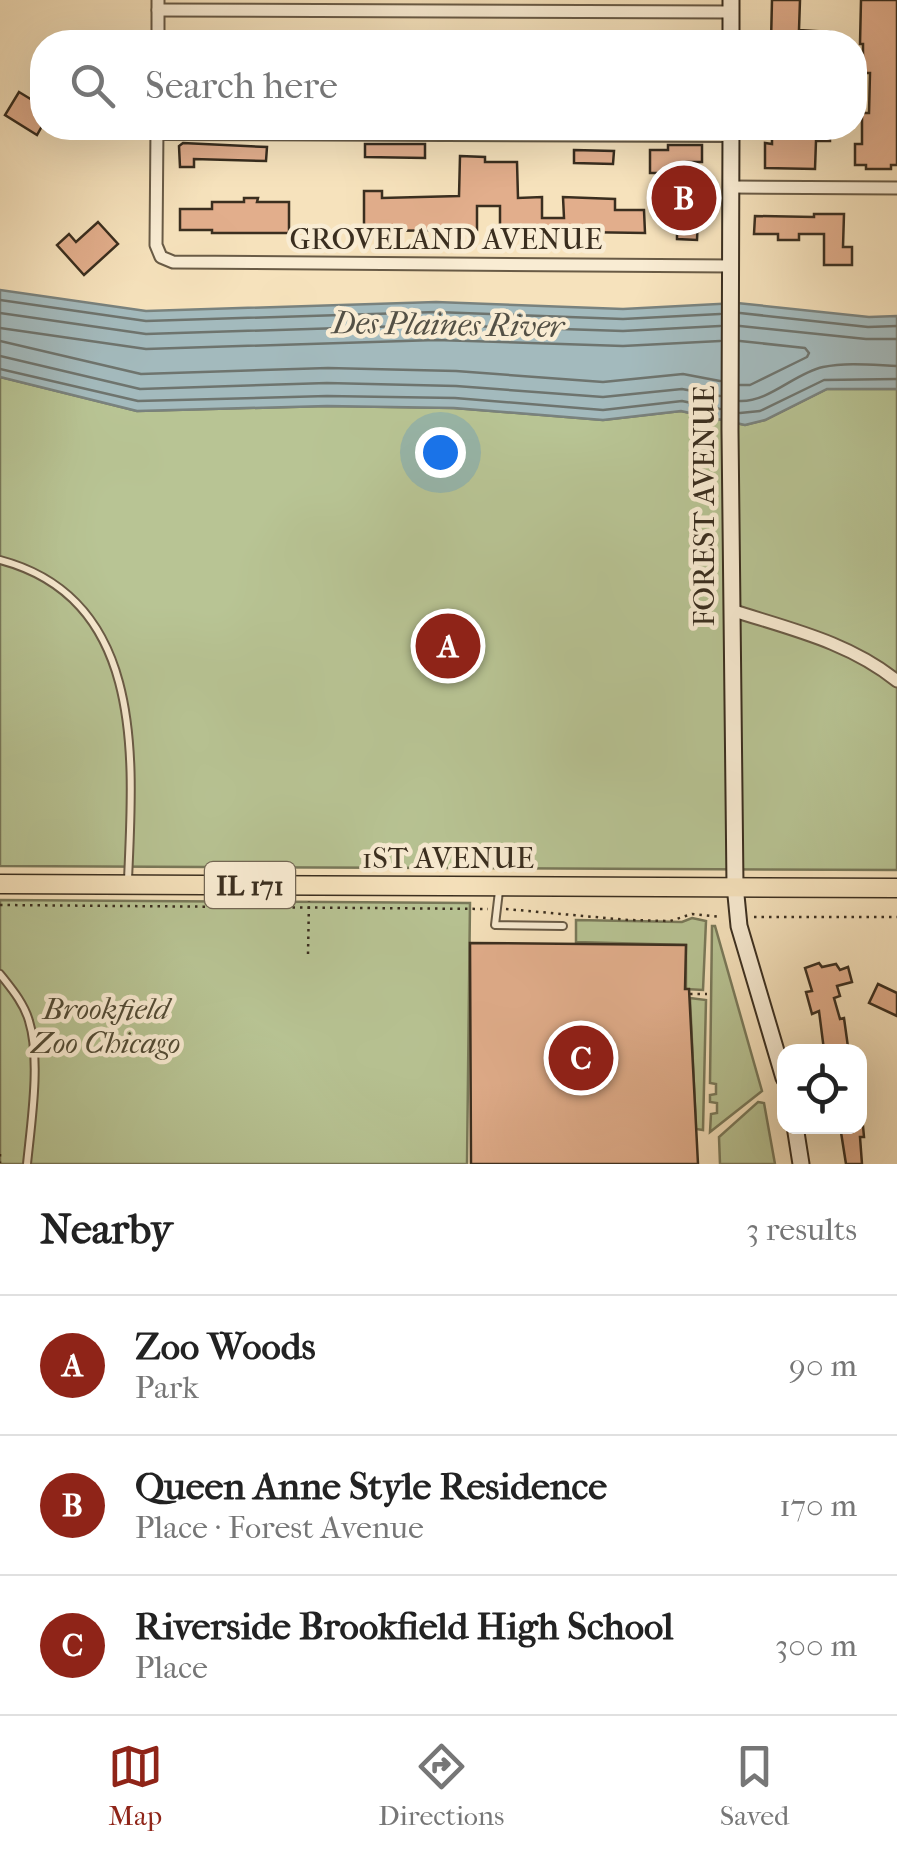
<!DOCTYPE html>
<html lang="en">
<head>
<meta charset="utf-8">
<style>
	:root { --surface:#fff; --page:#f6f6f6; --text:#222; --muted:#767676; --line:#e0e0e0; --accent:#8f2418 }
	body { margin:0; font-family:"IM FELL French Canon",serif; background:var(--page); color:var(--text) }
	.controls { position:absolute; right:30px; bottom:30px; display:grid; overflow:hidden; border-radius:20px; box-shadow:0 10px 40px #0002 }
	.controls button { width:90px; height:90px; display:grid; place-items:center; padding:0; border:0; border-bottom:2px solid var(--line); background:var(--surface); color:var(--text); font:50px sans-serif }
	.you { position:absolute; left:440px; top:452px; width:35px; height:35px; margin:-25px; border:8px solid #fff; border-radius:50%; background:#1a73e8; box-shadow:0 0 0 15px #1a73e833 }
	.badge { display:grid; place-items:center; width:65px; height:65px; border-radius:50%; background:var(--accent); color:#fff; font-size:32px; font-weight:700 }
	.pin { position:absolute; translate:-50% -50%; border:5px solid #fff; box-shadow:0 2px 10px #0006 }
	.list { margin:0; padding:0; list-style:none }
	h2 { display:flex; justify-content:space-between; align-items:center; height:130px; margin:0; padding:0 40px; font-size:42px }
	h2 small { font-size:32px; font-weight:400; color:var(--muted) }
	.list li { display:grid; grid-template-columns:65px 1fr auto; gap:30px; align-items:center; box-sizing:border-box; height:140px; padding:0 40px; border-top:2px solid var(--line) }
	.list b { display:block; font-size:38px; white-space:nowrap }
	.list p { margin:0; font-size:32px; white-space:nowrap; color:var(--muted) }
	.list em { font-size:32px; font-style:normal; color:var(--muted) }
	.icon { flex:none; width:55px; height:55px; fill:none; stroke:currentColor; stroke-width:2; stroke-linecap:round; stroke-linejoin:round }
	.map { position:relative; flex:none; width:897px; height:1164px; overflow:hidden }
	.search { position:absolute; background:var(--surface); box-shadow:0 10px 40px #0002; left:30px; right:30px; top:30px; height:110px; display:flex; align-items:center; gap:25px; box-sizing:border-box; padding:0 35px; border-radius:40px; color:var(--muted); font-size:38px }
	.sheet { height:550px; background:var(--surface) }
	nav { display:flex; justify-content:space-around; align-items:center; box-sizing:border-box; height:140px; border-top:2px solid var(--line); background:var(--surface); font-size:28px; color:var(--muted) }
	nav a { display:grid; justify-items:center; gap:5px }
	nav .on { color:var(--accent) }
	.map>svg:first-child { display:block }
	.green { fill:#b8c494; stroke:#79795a; stroke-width:2.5 }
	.water { fill:#a3babd; stroke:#79827e; stroke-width:2.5 }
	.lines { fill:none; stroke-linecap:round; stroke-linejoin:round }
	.shore { stroke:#6e746e; stroke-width:2.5 }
	.building { fill:#e2ae8c; stroke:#3a2e1f; stroke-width:2.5 }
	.lane-casing { stroke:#695b46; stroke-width:10 }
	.street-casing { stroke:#695b46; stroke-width:15 }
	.secondary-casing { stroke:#3a2e1f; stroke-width:19 }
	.primary-casing { stroke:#3a2e1f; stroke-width:21 }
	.path { stroke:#3a2e1f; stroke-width:2.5; stroke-dasharray:2.5 5; stroke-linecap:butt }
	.lane { stroke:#f9ecd3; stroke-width:6 }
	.street { stroke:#f9ecd3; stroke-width:11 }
	.secondary { stroke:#f9ecd3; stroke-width:15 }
	.primary { stroke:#f6e2bc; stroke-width:18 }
	.labels { text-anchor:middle; stroke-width:9; stroke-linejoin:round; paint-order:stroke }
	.shield { fill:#f9ecd3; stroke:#736755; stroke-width:2.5 }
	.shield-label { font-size:28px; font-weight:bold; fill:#3a2e1f }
	.street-label { font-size:30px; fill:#3a2e1f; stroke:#f9ecd3 }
	.park-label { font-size:30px; font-style:italic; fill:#534c36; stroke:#f9ecd3 }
	.water-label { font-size:32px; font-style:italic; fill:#545146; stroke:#f9ecd3 }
</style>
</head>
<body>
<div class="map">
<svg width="897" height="1164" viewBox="0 0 897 1164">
	<rect width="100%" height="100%" fill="#f6e2bc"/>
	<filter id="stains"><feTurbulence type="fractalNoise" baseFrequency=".002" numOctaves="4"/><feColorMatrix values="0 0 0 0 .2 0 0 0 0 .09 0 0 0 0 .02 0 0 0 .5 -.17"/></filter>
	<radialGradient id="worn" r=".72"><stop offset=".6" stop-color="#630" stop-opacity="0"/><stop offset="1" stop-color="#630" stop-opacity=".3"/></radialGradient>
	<g class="green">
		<path d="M0,377L137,411L327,406L454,408L603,420L681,411L745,425L765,420L827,389H897V870L0,866Z"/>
		<path d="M0,900L470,903L467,1164H0Z"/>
		<path d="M692,918L706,921L703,990L686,989V945L576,942V920L682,922Z"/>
		<path d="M712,926H715L762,1091L710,1132L711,1114L717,1113V1103L710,1102V1095L716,1094V1084L710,1083Z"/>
		<path d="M690,998L706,1000L703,1130L696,1129Z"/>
		<path d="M758,1102L764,1103L775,1164H720L719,1137Z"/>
	</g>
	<path class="water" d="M0,290L146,311L436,302L623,309L737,303L869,317L897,316V389H827L765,420L745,425L681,411L603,420L454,408L327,406L137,411L0,377Z"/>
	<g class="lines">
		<g class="shore">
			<path d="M0,300L146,321L436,312L623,319L720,314"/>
			<path d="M0,313L146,334L436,325L623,331L720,326"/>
			<path d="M740,313L868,327L897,326"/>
			<path d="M740,326L866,339H897"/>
			<path d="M0,328L146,349L436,340L623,346L720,341"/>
			<path d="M0,341L141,374L328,368L456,371L603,382L683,374L720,381"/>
			<path d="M0,356L140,389L327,383L456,386L603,397L682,389L720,396"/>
			<path d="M0,369L138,401L327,396L455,398L603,410L682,401L720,409"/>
			<path d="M740,385H750L807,357L809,353L805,348L740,341"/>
			<path d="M740,401C769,402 795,373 823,367C847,362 873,365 897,366"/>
			<path d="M740,413L760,411L824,380L897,379"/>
		</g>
	</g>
	<g class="building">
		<path d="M772,0H800L799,30L830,32V42H771Z"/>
		<path d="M861,0H897V165H891V169H866V165H855V144H862V113H869L870,73H863V44H860Z"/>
		<path d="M19,92L42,106V126L37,135L5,115Z"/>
		<path d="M772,128H830V141H816L815,169L765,168V143L772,144Z"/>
		<path d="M183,143L267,147L266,161L194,159V167H180L179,146Z"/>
		<path d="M365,144H425V158L365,157Z"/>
		<path d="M668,145H702V162H684V188L699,189L697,240L677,239V225H682V204H669L670,182H661V173H650V150H668Z"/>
		<path d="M574,150L614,151L613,164L574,163Z"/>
		<path d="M460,156L485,157V162H517L518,198L542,197V218H564L563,197L615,199V210H644L645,233L578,232V237L556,238V231H500V206H477V230L364,231V191H382V198L459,196Z"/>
		<path d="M244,198H258L257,202H289V233H212V230H180V209H212V202H244Z"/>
		<path d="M814,214H844L843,247H852V265H824V234H799V240H778V234H754L755,216L814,217Z"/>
		<path d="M98,222L118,244L84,275L57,245L69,234L76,242Z"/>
		<path d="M470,943L686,945L685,989H689L698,1164H471Z"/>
		<path d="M819,963L822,967L836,964L840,970L848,967L852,982L837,986L840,996L834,998L840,1019L844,1018L848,1047L824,1050L819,1011L812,1014L806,992L812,991L805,968Z"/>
		<path d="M878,984L897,993V1016L869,1003Z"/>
		<path d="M840,1126H863L864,1137H860L862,1164H846Z"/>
	</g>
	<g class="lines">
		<defs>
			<g id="lane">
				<path d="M158,136L730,138"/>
				<path d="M0,560C147,599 133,761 128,880"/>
				<path d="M499,891L495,925L563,926"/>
				<path d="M0,974C11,988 24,1003 29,1021C41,1059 31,1124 27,1164"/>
			</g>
			<g id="street">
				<path d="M158,10L731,12"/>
				<path d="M158,42V0"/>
				<path d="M157,128L156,245L161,257L173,262L732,266"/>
				<path d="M732,187L897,188"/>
				<path d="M731,610C790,629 849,642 897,681"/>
			</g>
			<g id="secondary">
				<path d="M731,42V0"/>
				<path d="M731,128L730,430L735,885L739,926L784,1078"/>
				<path d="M795,1126L801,1164"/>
			</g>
			<path id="primary" d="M0,884L897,888"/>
		</defs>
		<use href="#lane" class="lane-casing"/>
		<use href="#street" class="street-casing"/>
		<use href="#secondary" class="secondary-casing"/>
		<use href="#primary" class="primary-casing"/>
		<g class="path">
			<path d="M0,905L488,909"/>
			<path d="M506,909L628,920L670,921L692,914L721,917"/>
			<path d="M754,917H897"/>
			<path d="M308,954L309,901"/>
			<path d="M690,994H707"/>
			<path d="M0,1154V1163"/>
		</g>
		<use href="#lane" class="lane"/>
		<use href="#street" class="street"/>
		<use href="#secondary" class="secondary"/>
		<use href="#primary" class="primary"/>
	</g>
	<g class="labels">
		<rect class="shield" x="205" y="862" width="90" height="46" rx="8"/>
		<g class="shield-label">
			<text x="250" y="895">IL 171</text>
		</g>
		<g class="street-label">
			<text x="446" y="249">GROVELAND AVENUE</text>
			<text transform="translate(704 506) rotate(-90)" y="10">FOREST AVENUE</text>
			<text x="448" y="868">1ST AVENUE</text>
		</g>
		<g class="park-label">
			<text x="106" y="1019">Brookfield<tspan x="106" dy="34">Zoo Chicago</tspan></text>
		</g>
		<g class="water-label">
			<text transform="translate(448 324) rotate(1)" y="11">Des Plaines River</text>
		</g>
	</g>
	<rect width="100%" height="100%" filter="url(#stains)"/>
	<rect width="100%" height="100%" fill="url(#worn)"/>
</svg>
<div class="controls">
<button><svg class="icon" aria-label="locate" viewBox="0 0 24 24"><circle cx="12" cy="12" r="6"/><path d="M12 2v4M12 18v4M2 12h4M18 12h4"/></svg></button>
</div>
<div class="you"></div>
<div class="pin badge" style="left:448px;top:646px">A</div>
<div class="pin badge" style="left:684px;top:198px">B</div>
<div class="pin badge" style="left:581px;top:1058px">C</div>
<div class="search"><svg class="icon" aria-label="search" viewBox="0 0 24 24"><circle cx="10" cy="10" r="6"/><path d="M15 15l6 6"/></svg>Search here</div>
</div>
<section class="sheet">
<h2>Nearby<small>3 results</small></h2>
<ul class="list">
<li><span class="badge">A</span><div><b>Zoo Woods</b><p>Park</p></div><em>90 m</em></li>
<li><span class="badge">B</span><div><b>Queen Anne Style Residence</b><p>Place · Forest Avenue</p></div><em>170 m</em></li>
<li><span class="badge">C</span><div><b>Riverside Brookfield High School</b><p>Place</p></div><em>300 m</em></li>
</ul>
</section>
<nav>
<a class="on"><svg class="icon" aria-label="map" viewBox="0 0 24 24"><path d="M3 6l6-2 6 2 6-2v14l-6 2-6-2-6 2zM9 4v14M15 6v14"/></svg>Map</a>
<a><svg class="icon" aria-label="directions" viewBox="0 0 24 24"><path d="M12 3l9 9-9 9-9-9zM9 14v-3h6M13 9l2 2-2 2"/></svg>Directions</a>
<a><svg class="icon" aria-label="saved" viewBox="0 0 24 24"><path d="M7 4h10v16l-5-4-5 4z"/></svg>Saved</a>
</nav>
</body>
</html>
